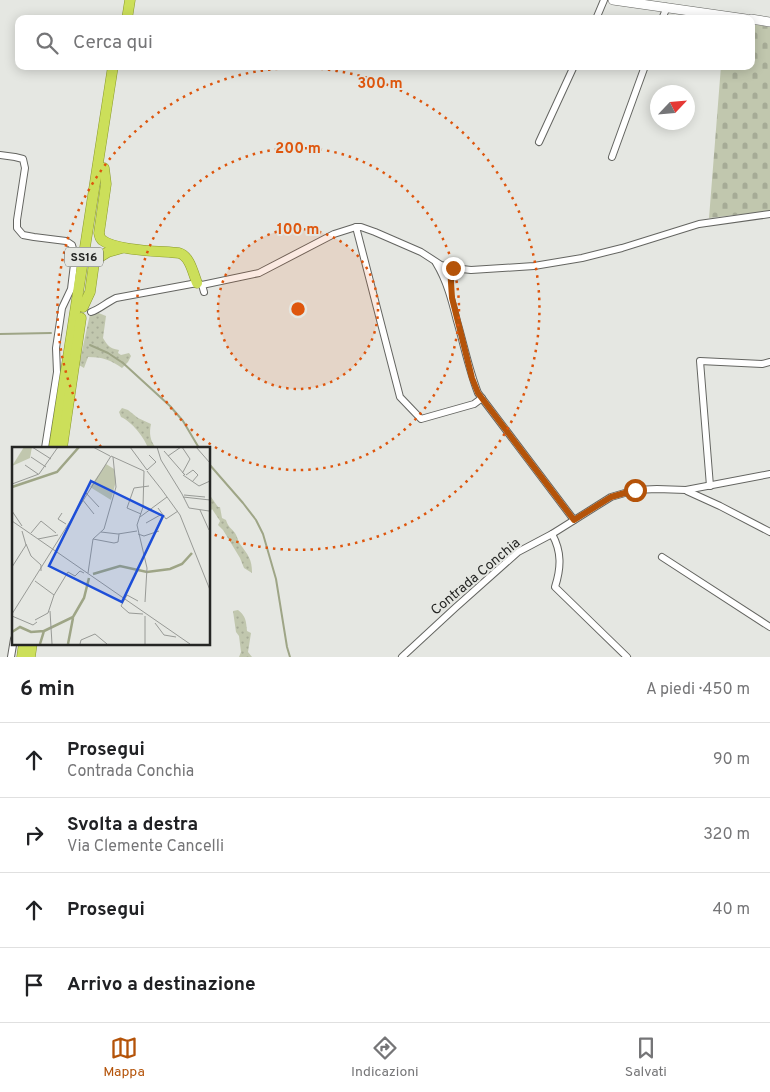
<!DOCTYPE html>
<html lang="it">
<head>
<meta charset="utf-8">
<style>
	:root { --surface:#fff; --page:#f2f2f2; --text:#202124; --muted:#757577; --line:#e0e0e0; --accent:#b45309 }
	body { margin:0; font-family:Overpass,sans-serif; background:var(--page); color:var(--text) }
	.compass { position:absolute; left:650px; top:85px; width:45px; height:45px; border-radius:50%; background:var(--surface); box-shadow:0 2px 12px #0003; rotate:64deg }
	.stop { position:absolute; width:15px; height:15px; margin:-11px; border:4px solid #b45309; border-radius:50%; background:#fff }
	.stop.end { background:#b45309; border-color:#fff; box-shadow:0 1px 5px #0008 }
	.list { margin:0; padding:0; list-style:none }
	h2 { display:flex; justify-content:space-between; align-items:center; height:65px; margin:0; padding:0 20px; font-size:21px }
	h2 small { font-size:16px; font-weight:400; color:var(--muted) }
	.list li { display:grid; grid-template-columns:32px 1fr auto; gap:15px; align-items:center; box-sizing:border-box; height:75px; padding:0 20px; border-top:1px solid var(--line) }
	.list b { display:block; font-size:19px; white-space:nowrap }
	.list p { margin:0; font-size:16px; white-space:nowrap; color:var(--muted) }
	.list em { font-size:16px; font-style:normal; color:var(--muted) }
	.icon { flex:none; width:28px; height:28px; fill:none; stroke:currentColor; stroke-width:2; stroke-linecap:round; stroke-linejoin:round }
	.map { position:relative; flex:none; width:770px; height:657px; overflow:hidden }
	.search { position:absolute; background:var(--surface); box-shadow:0 2px 12px #0003; left:15px; right:15px; top:15px; height:55px; display:flex; align-items:center; gap:12px; box-sizing:border-box; padding:0 18px; border-radius:10px; color:var(--muted); font-size:19px }
	.sheet { height:365px; background:var(--surface) }
	nav { display:flex; justify-content:space-around; align-items:center; box-sizing:border-box; height:70px; border-top:1px solid var(--line); background:var(--surface); font-size:14px; color:var(--muted) }
	nav a { display:grid; justify-items:center; gap:2px }
	nav .on { color:var(--accent) }
	.map>svg:first-child { display:block }
	.grass { fill:url(#grass-dots) }
	.cemetery { fill:url(#cemetery-stones) }
	.lines { fill:none; stroke-linecap:round; stroke-linejoin:round }
	.stream { stroke:#9ea586; stroke-width:2 }
	.minor-casing { stroke:#646561; stroke-width:8 }
	.secondary-casing { stroke:#646561; stroke-width:10 }
	.trunk-casing { stroke:#89992c; stroke-width:11 }
	.minor { stroke:#fff; stroke-width:6 }
	.secondary { stroke:#fff; stroke-width:9 }
	.trunk { stroke:#ccdf5a; stroke-width:10 }
	.route { stroke:#b45309; stroke-width:6 }
	.ring { fill:none; stroke:#de560d; stroke-width:2.5; stroke-dasharray:2.5 5 }
	.labels { text-anchor:middle; stroke-width:4; stroke-linejoin:round; paint-order:stroke }
	.shield { fill:#e5e7e2; stroke:#5f605d; stroke-width:1 }
	.shield-label { font-size:12px; font-weight:bold; fill:#252624 }
	.street-label { font-size:14px; fill:#252624; stroke:#e5e7e2 }
	.inset-river { fill:none; stroke:#9ea586; stroke-width:2.5 }
	.inset-road { fill:none; stroke:#989a96; stroke-width:1 }
	.view { fill:#1d4ed8; fill-opacity:0.15; stroke:#1d4ed8; stroke-width:2.5 }
	.inset-edge { fill:none; stroke:#252624; stroke-width:2.5 }
	.centre { fill:#de560d; stroke:#e5e7e2; stroke-width:2.5 }
	.ring-label { font-size:15px; text-anchor:middle; font-weight:bold; fill:#de560d; stroke:#e5e7e2; stroke-width:4; stroke-linejoin:round; paint-order:stroke }
</style>
</head>
<body>
<div class="map">
<svg width="770" height="657" viewBox="0 0 770 657">
	<defs>
		<pattern id="grass-dots" width="8" height="8" patternUnits="userSpaceOnUse" patternTransform="scale(1.25)"><rect width="8" height="8" fill="#c1c7ae"/><path d="M2 2h.1M6 6h.1" fill="none" stroke="#a6ab96" stroke-width="1.8" stroke-linecap="round"/></pattern>
		<pattern id="cemetery-stones" width="16" height="16" patternUnits="userSpaceOnUse" patternTransform="scale(1.25)"><rect width="16" height="16" fill="#c1c7ae"/><path d="M2 7V4a2 2 0 0 1 4 0v3zM10 15v-3a2 2 0 0 1 4 0v3z" fill="#a6ab96"/></pattern>
	</defs>
	<rect width="100%" height="100%" fill="#e5e7e2"/>
	<g class="grass">
		<path d="M96,312L106,316L103,338C108,346 109,348 119,350L118,353L121,355L129,353L131,356L128,362L122,368C111,360 102,357 88,357L84,368L79,365L90,314Z"/>
		<path d="M122,408L128,410L138,418L151,424C149,433 150,441 156,448H148C144,437 132,422 121,417L119,412Z"/>
		<path d="M209,494L218,507H220L222,518L226,520C228,527 231,528 235,533C237,536 238,541 240,544C248,555 252,559 252,573L244,568L240,558L223,530L218,525L220,521L212,509L210,512L209,511Z"/>
		<path d="M238,610C246,616 246,621 247,631L251,633L248,652L252,657H239L241,652L239,636L236,632L233,611Z"/>
	</g>
	<path class="cemetery" d="M751,24L770,27V211L709,218L721,66H751Z"/>
	<g class="lines">
		<g class="stream">
			<path d="M0,334L51,333"/>
			<path d="M90,345L108,353L123,363L170,406L183,421L199,448"/>
			<path d="M209,464L243,503L256,520L263,534L276,579L287,647L290,657"/>
		</g>
		<defs>
			<g id="minor">
				<path d="M596,19L604,0"/>
				<path d="M662,19L667,7"/>
				<path d="M539,142L574,66"/>
				<path d="M0,155L15,157L23,159L25,168L17,220V228L23,235L34,237L66,241L72,245L75,256L71,289L62,308L56,348L57,372L45,448"/>
				<path d="M612,157L645,66"/>
				<path d="M356,227L400,397L421,419L474,404L482,398"/>
				<path d="M436,263C447,281 452,301 457,321C464,345 469,370 478,393L574,520"/>
				<path d="M450,267V289"/>
				<path d="M202,285L204,292"/>
				<path d="M91,312C100,309 107,302 116,298L197,283L202,285L259,273L334,234L356,227H361L375,232L421,252L441,265L453,268L471,270L534,266L582,258L622,248L699,224L770,214"/>
				<path d="M710,486L700,361L762,364L770,362"/>
				<path d="M687,491L720,506L770,532"/>
				<path d="M552,534C562,552 561,568 555,587L627,657"/>
				<path d="M662,557L770,627"/>
				<path d="M11,657L14,639"/>
				<path d="M402,657L455,608L518,552L552,534L611,497L635,490L657,489L686,490L770,474"/>
			</g>
			<g id="secondary">
				<path d="M613,0L746,19"/>
				<path d="M751,19L770,22"/>
			</g>
			<g id="trunk">
				<path d="M127,19L130,0"/>
				<path d="M104,168L106,184L99,233C100,236 99,237 102,240C116,251 161,251 179,253C190,256 193,273 197,283"/>
				<path d="M83,307L90,292L94,263L98,258L108,252L122,248"/>
				<path d="M54,448L113,66"/>
				<path d="M62,448L81,318"/>
				<path d="M22,657L24,643"/>
				<path d="M30,657L32,643"/>
			</g>
		</defs>
		<use href="#minor" class="minor-casing"/>
		<use href="#secondary" class="secondary-casing"/>
		<use href="#trunk" class="trunk-casing"/>
		<use href="#minor" class="minor"/>
		<use href="#secondary" class="secondary"/>
		<use href="#trunk" class="trunk"/>
	</g>
	<g class="lines">
		<path class="route" d="M453,268L450,267L452,298L472,378L478,393L574,520L611,497L635,490"/>
	</g>
	<circle cx="298" cy="309" r="80" fill="#de560d" fill-opacity=".12"/>
	<g class="ring">
		<circle cx="298" cy="309" r="80"/>
		<circle cx="298" cy="309" r="161"/>
		<path d="M101 447A241 241 0 1 1 210 533"/>
	</g>
	<g class="labels">
		<rect class="shield" x="65" y="247.5" width="38" height="19" rx="4"/>
		<g class="shield-label">
			<text x="84" y="261">SS16</text>
		</g>
		<g class="street-label">
			<text transform="translate(475 576) rotate(-40)" y="5">Contrada Conchia</text>
		</g>
	</g>
	<g transform="translate(12 447)">
		<rect width="198" height="198" fill="#e5e7e2"/>
		<path d="M12,0H20L18,11L0,19Z" fill="#c1c7ae"/>
		<path d="M94,17L102,22L104,34L99,53L78,40Z" fill="#c1c7ae"/>
		<path class="inset-river" d="M0,40L45,25L67,0M81,127L108,119L135,125L158,122L170,117L180,106M0,185L8,180L19,185L32,184M28,197L32,184L61,170L72,151L77,131M56,197L61,171"/>
		<path class="inset-road" d="M20,0L39,12M81,0L98,9M118,0L135,23M145,0L149,13L170,47M170,0L178,12L171,25M184,0L198,16M152,4L173,28L170,25M99,9L132,24M156,9L169,0M19,10L34,20M13,18L26,27M135,23L144,15L137,8M132,24L131,60L125,78L135,121L133,155M135,24L150,43M171,28L187,39L198,34M174,28L181,23L186,28L180,35M0,37L27,27L46,0M150,43L168,68L198,143M74,46L87,60M170,47L177,61L197,64M172,48L193,50M171,50L198,53M0,52V64L10,79M70,52L82,67M146,61L154,72L166,64M188,63L197,83M50,66L46,72L54,77M129,67L115,61L122,41L137,39M128,70L155,50M0,74L178,197M134,76L150,67M89,85L106,87L125,84M19,86L29,74L44,86M126,87L132,89L147,84M26,92L46,88M81,92L102,96L106,95L107,87M14,97L19,109L29,118V124M0,120L14,98L10,84M76,126L81,92L92,82L104,40L101,10M23,134L42,148L56,125L63,129L68,124L72,126M126,154L115,148L109,159L117,166L131,167M38,164L40,197M0,167L99,9M0,169L21,178L25,175M23,173L36,166L42,148M143,176L152,188L164,190M68,197L69,193L83,187L95,197M133,197V169"/>
		<path class="view" d="M79,34L151,69L110,155L37,119Z"/>
		<rect width="198" height="198" class="inset-edge"/>
	</g>
	<circle cx="298" cy="309" r="8" class="centre"/>
	<g class="ring-label">
		<text x="380" y="88">300 m</text>
		<text x="298" y="153">200 m</text>
		<text x="298" y="234">100 m</text>
	</g>
</svg>
<svg class="compass" viewBox="-18 -18 36 36"><path d="M0-13l5 13h-10z" fill="#e53935"/><path d="M0 13l5-13h-10z" fill="#757577"/></svg>
<div class="stop" style="left:635px;top:490px"></div>
<div class="stop end" style="left:453px;top:268px"></div>
<div class="search"><svg class="icon" aria-label="search" viewBox="0 0 24 24"><circle cx="10" cy="10" r="6"/><path d="M15 15l6 6"/></svg>Cerca qui</div>
</div>
<section class="sheet">
<h2>6 min<small>A piedi · 450 m</small></h2>
<ul class="list">
<li><svg class="icon" aria-label="ahead" viewBox="0 0 24 24"><path d="M12 20V5M6 11l6-6 6 6"/></svg><div><b>Prosegui</b><p>Contrada Conchia</p></div><em>90 m</em></li>
<li><svg class="icon" aria-label="right" viewBox="0 0 24 24"><path d="M7 20v-9h11M14 6l5 5-5 5"/></svg><div><b>Svolta a destra</b><p>Via Clemente Cancelli</p></div><em>320 m</em></li>
<li><svg class="icon" aria-label="ahead" viewBox="0 0 24 24"><path d="M12 20V5M6 11l6-6 6 6"/></svg><div><b>Prosegui</b></div><em>40 m</em></li>
<li><svg class="icon" aria-label="arrive" viewBox="0 0 24 24"><path d="M6 21V4h12l-3 4 3 4H6"/></svg><div><b>Arrivo a destinazione</b></div></li>
</ul>
</section>
<nav>
<a class="on"><svg class="icon" aria-label="map" viewBox="0 0 24 24"><path d="M3 6l6-2 6 2 6-2v14l-6 2-6-2-6 2zM9 4v14M15 6v14"/></svg>Mappa</a>
<a><svg class="icon" aria-label="directions" viewBox="0 0 24 24"><path d="M12 3l9 9-9 9-9-9zM9 14v-3h6M13 9l2 2-2 2"/></svg>Indicazioni</a>
<a><svg class="icon" aria-label="saved" viewBox="0 0 24 24"><path d="M7 4h10v16l-5-4-5 4z"/></svg>Salvati</a>
</nav>
</body>
</html>
